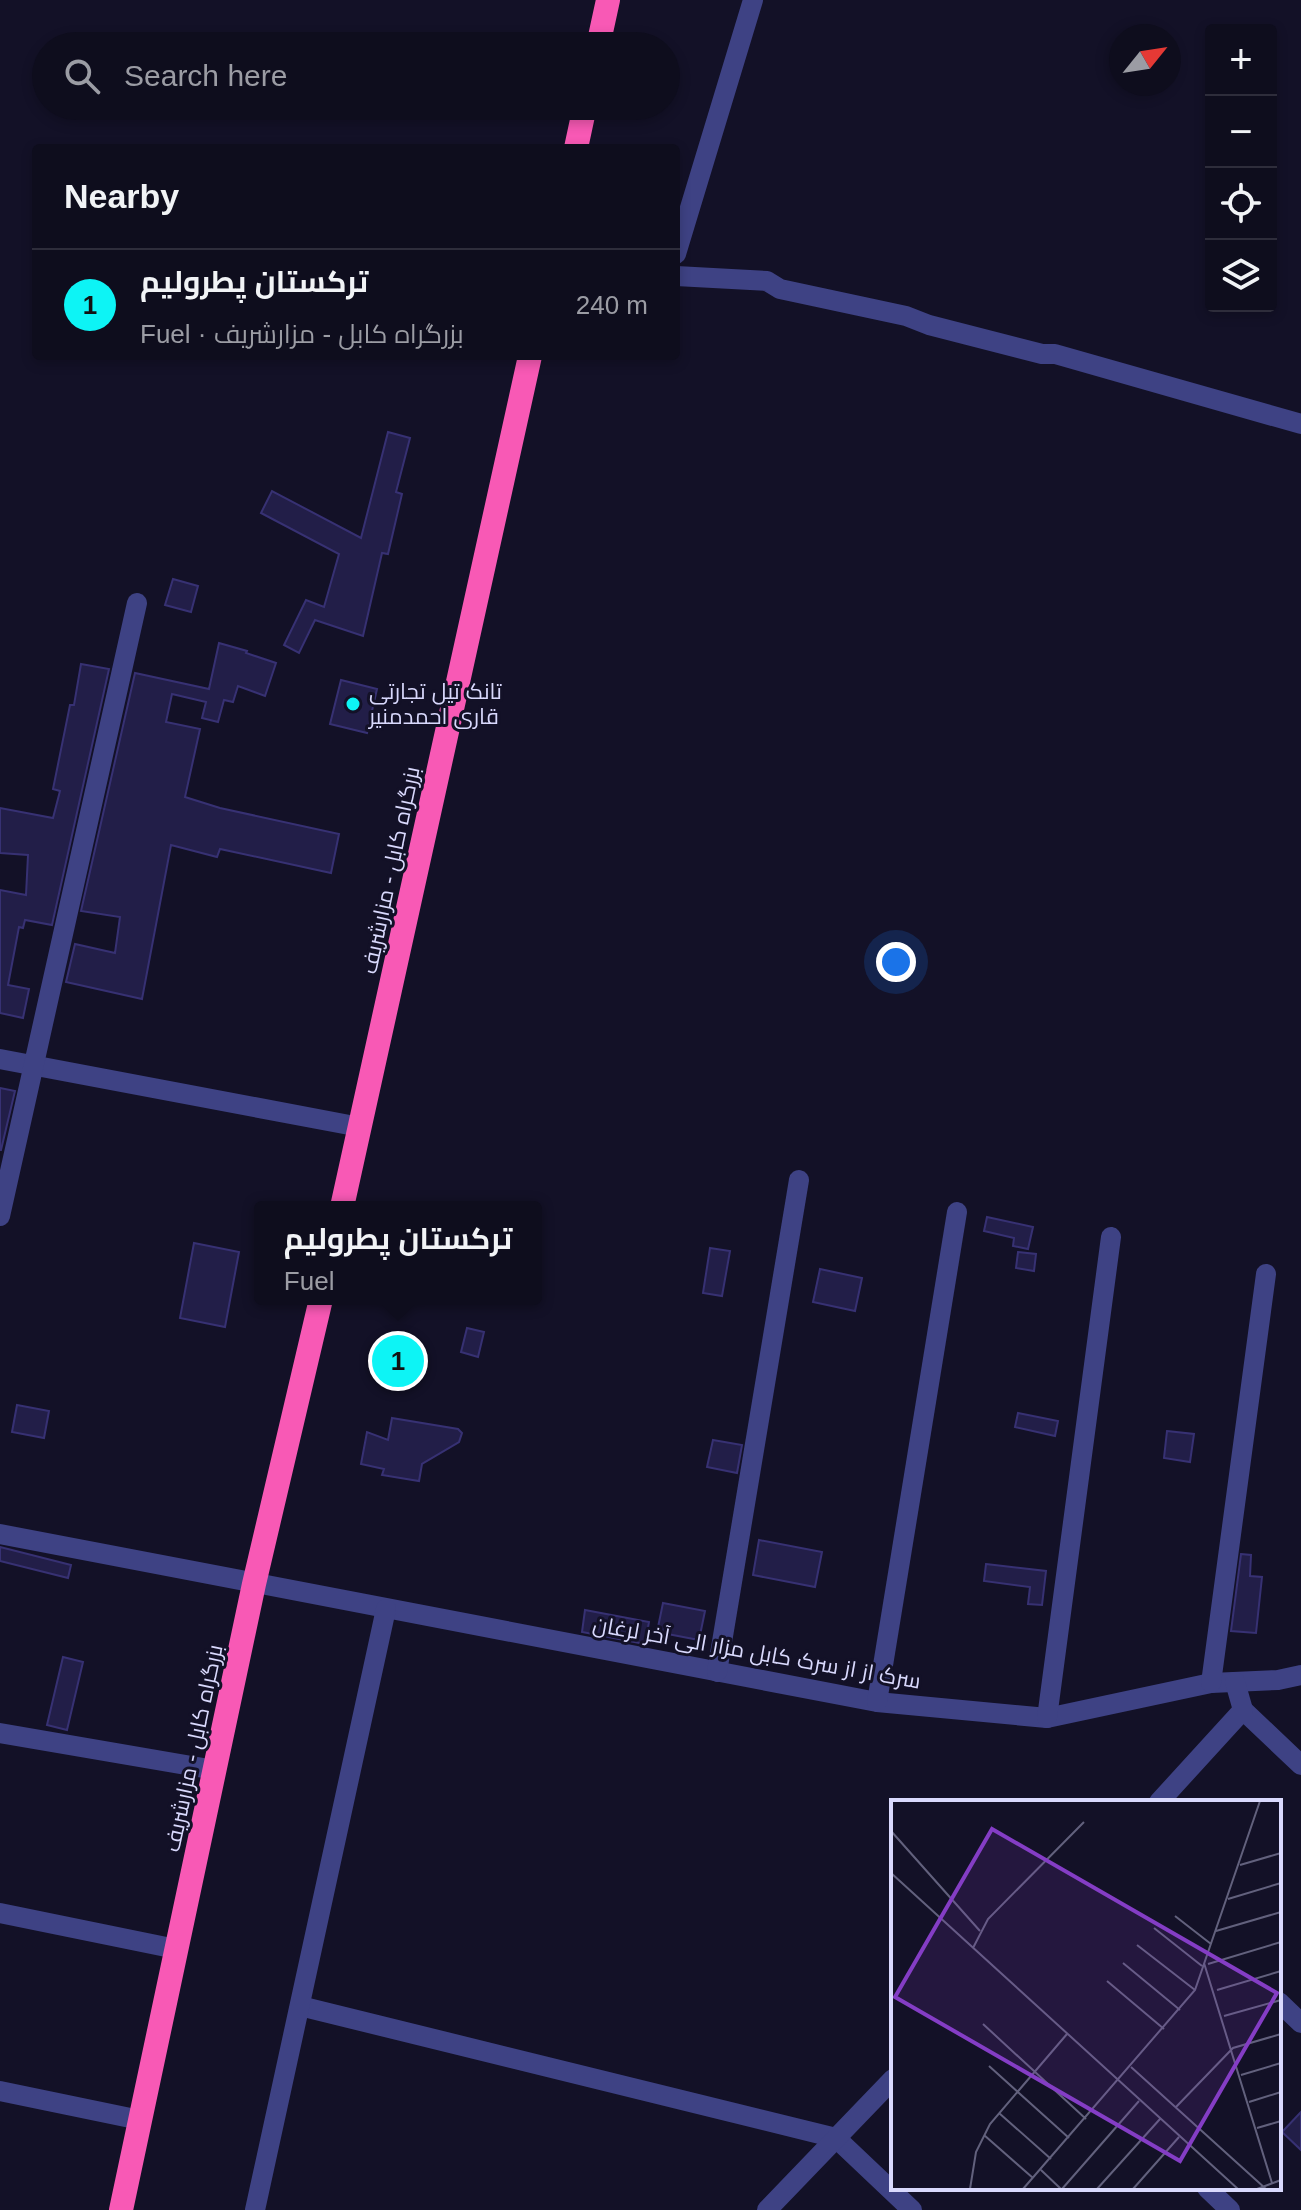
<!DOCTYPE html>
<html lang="en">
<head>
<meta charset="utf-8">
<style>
	:root { --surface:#0e0d1d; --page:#171626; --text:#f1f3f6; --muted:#9b9ca4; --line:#2e2d3b; --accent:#0df4f5 }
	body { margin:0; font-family:Helvetica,Cairo,sans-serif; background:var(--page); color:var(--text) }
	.controls { position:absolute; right:24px; top:24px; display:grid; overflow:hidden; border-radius:8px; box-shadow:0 4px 12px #0003 }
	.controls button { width:72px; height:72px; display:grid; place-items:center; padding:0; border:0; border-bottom:2px solid var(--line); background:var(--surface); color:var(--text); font:40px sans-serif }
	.compass { position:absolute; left:1109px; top:24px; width:72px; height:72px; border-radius:50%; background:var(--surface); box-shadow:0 4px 12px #0003; rotate:60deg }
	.you { position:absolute; left:896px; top:962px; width:28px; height:28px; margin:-20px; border:6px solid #fff; border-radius:50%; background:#1a73e8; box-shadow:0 0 0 12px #1a73e833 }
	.badge { display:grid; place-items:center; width:52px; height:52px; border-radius:50%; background:var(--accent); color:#111; font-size:26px; font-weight:700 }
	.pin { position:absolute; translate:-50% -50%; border:4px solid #fff; box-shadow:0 2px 8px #0006 }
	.popup { position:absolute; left:254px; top:1201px; width:288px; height:104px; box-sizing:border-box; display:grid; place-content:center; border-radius:8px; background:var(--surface); filter:drop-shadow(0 2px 6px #0005); font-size:26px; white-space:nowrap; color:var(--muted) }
	.popup b { font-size:30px; color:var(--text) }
	.popup::after { content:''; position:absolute; left:50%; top:100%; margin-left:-16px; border:16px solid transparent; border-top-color:var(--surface) }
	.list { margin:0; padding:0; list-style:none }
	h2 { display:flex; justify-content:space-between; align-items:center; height:104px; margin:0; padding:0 32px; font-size:34px }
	h2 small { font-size:26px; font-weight:400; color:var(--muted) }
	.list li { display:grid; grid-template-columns:52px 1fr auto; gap:24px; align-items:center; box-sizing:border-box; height:112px; padding:0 32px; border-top:2px solid var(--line) }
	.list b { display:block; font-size:30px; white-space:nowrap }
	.list p { margin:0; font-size:26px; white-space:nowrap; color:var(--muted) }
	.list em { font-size:26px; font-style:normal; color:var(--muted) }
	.icon { flex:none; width:44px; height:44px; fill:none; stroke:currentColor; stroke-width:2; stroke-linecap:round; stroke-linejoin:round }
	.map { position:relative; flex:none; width:1301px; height:2210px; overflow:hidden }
	.search { position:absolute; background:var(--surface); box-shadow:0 4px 12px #0003; left:32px; top:32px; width:648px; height:88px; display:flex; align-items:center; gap:20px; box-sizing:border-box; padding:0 28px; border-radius:44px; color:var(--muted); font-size:30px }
	.panel { position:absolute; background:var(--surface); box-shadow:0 4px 12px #0003; left:32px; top:144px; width:648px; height:216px; border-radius:8px }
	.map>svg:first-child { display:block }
	.building { fill:#221e48; stroke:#373173; stroke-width:2 }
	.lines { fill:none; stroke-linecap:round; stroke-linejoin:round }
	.minor { stroke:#3e4284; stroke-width:20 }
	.highway { stroke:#f859b5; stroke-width:24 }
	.poi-dot { fill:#0df4f5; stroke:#131127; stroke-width:3 }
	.labels { text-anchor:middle; stroke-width:6; stroke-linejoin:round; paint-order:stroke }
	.poi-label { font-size:22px; fill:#d9d9fd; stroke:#131127; text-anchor:start }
	.street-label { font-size:22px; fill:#d9d9fd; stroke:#131127 }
	.inset-road { fill:none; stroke:#62617d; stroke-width:2 }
	.view { fill:#843dc5; fill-opacity:0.15; stroke:#843dc5; stroke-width:4 }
	.inset-edge { fill:none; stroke:#d9d9fd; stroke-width:4 }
</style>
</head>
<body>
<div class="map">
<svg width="1301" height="2210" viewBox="0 0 1301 2210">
	<rect width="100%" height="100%" fill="#131127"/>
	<g class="building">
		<path d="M388,432L410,438L396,492L402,494L388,554L382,553L363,636L315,620L299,653L284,645L306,600L324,607L339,554L261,513L272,491L361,538Z"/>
		<path d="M173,579L198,586L191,612L165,605Z"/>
		<path d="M219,643L247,651L246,653L276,663L265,696L238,686L233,702L224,700L218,722L202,718L206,702L172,694L166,722L200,729L185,797L220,808L339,834L331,873L220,849L217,857L171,845L142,999L66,982L75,944L115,953L120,917L81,911L135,673L209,689Z"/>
		<path d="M81,664L109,669L52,925L25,920L23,928L19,927L8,985L29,989L23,1018L0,1013V890L26,895L28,855L0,853V808L53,818L60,791L53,789L70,705H74Z"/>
		<path d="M341,680L377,689L367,733L330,724Z"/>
		<path d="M0,1088L15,1091L1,1150H0Z"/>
		<path d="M987,1217L1033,1227L1028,1249L1013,1246L1014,1238L984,1231Z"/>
		<path d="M194,1243L239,1252L225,1327L180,1318Z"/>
		<path d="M710,1248L730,1251L722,1296L703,1293Z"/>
		<path d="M1018,1252L1036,1254L1034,1271L1016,1268Z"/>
		<path d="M820,1269L862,1278L855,1311L813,1302Z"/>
		<path d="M467,1328L484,1332L478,1357L461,1352Z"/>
		<path d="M17,1405L49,1411L44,1438L12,1432Z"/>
		<path d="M1018,1413L1058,1421L1055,1436L1015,1427Z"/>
		<path d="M392,1418L458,1429L462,1433L459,1442L422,1464L419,1481L382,1475L384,1469L361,1464L367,1432L388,1440Z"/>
		<path d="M1167,1431L1194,1434L1190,1462L1164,1458Z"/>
		<path d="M713,1440L742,1445L737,1473L707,1467Z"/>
		<path d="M759,1540L822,1552L815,1587L753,1575Z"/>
		<path d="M0,1547L71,1565L68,1578L0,1561Z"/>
		<path d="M1241,1554L1251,1555L1250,1576L1262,1577L1256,1633L1231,1631Z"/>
		<path d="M986,1564L1046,1571L1042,1605L1028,1604L1030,1587L984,1581Z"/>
		<path d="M663,1603L705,1611L699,1640L657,1632Z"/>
		<path d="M585,1610L649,1622L645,1644L582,1632Z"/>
		<path d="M63,1657L83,1662L67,1730L47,1725Z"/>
		<path d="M1301,2112V2150L1282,2132Z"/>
	</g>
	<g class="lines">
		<g class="minor">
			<path d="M676,254L753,0"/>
			<path d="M676,276L767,281L780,289L906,316L929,325L1042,354H1055L1301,424"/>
			<path d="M0,1059L360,1127"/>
			<path d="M0,1216L137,603"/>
			<path d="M0,1534L877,1702L1047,1718L1211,1683L1278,1680L1301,1675"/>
			<path d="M717,1672L799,1180"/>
			<path d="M1211,1683L1266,1274"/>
			<path d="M877,1702L957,1212"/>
			<path d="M1243,1710L1301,1765"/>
			<path d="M1047,1718L1111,1237"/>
			<path d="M0,1733L215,1770"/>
			<path d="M1159,1802L1243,1710L1235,1682"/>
			<path d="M0,1913L176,1949"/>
			<path d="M1279,2002L1301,2023"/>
			<path d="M300,2006L836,2138L912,2210"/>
			<path d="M0,2091L140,2120"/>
			<path d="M1207,2188L1230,2210"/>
			<path d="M255,2210L386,1609"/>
			<path d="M767,2210L893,2079"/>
		</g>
		<g class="highway">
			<path d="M598,46L608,0"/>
			<path d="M576,148L585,106"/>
			<path d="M342,1207L530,356"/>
			<path d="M121,2210L254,1584L321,1299"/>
		</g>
	</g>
	<circle class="poi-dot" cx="353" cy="704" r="8"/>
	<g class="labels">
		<g class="poi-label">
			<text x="369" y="699">تانک تیل تجارتی<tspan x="369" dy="25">قاری احمدمنیر</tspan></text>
		</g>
		<g class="street-label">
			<text transform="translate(390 870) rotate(-78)" y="8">بزرگراه کابل - مزارشریف</text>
			<text transform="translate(757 1652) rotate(10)" y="8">سرک از از سرک کابل مزار الی آخر لرغان</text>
			<text transform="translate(193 1748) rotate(-78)" y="8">بزرگراه کابل - مزارشریف</text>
		</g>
	</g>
	<g transform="translate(891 1800)">
		<rect width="390" height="390" fill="#131127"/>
		<path class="inset-road" d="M0,31L89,131M349,65L390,53M0,73L347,389M337,99L390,83M284,116L320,144M263,128L311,166M325,131L390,112M246,145L304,190M82,148L97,119L193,22M232,163L289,210M313,163L381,383M317,164L390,142M216,181L273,229M326,190L390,171M333,216L390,200M92,224L195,319M98,266L178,338M240,267L375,389M350,275L390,263M358,302L390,292M285,307L342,248L390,234M108,313L160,359M366,328L390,321M93,335L142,378M150,370L170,389M79,389L85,352L99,324L176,234M132,389L304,190L369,1M171,389L248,301M206,389L269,319M242,389L288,337M366,389L390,380"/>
		<path class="view" d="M101,29L386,193L289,361L4,197Z"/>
		<rect width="390" height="390" class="inset-edge"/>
	</g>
</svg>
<div class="controls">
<button>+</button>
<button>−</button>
<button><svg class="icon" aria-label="locate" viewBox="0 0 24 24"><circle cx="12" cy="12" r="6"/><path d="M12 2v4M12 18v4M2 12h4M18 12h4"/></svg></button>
<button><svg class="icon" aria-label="layers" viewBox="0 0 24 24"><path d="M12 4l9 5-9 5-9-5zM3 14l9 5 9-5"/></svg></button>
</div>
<svg class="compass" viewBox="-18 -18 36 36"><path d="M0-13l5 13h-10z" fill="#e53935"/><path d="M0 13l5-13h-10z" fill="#9b9ca4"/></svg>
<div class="you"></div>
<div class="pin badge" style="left:398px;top:1361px">1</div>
<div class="popup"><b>ترکستان پطرولیم</b>Fuel</div>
<div class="search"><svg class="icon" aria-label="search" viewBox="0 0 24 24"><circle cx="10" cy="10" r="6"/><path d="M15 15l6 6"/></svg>Search here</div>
<section class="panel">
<h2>Nearby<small></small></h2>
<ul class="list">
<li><span class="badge">1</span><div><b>ترکستان پطرولیم</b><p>Fuel · بزرگراه کابل - مزارشریف</p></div><em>240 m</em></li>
</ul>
</section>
</div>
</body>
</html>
